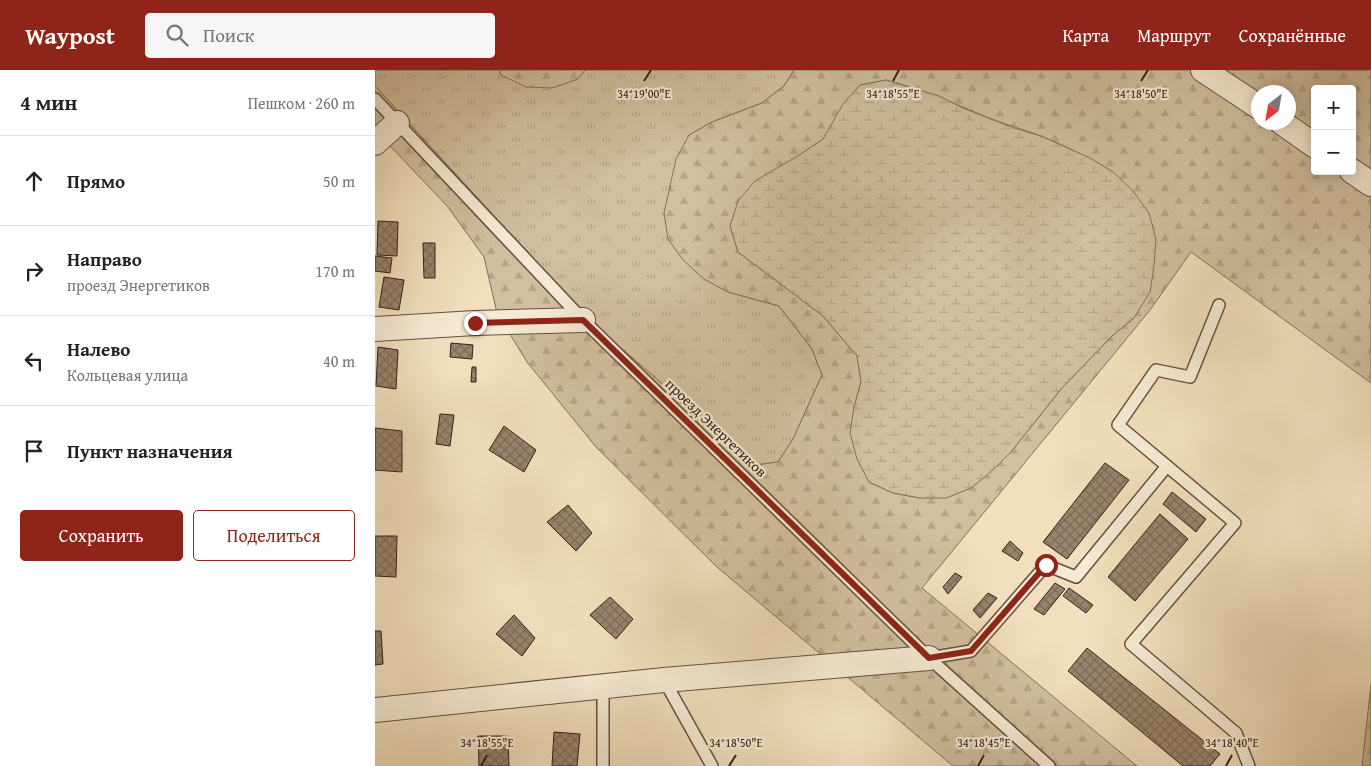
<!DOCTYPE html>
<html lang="ru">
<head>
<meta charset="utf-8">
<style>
	:root { --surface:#fff; --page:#f6f6f6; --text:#222; --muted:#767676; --line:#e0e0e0; --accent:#8f2418 }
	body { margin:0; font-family:"Gentium Book Plus",serif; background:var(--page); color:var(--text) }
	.controls { position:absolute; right:15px; top:15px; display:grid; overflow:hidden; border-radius:5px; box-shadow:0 2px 12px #0003 }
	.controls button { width:45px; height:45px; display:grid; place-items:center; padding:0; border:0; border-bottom:1px solid var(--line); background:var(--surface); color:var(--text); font:25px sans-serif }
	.compass { position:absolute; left:876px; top:15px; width:45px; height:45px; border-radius:50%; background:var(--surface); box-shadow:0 2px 12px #0003; rotate:211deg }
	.stop { position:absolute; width:15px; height:15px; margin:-11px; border:4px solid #8f2418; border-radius:50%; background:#fff }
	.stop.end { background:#8f2418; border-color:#fff; box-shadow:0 1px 5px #0008 }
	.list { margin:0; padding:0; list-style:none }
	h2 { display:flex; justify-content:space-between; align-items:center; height:65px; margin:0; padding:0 20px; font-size:21px }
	h2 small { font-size:16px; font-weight:400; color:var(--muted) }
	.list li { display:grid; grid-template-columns:32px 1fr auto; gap:15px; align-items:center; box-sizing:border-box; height:90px; padding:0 20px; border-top:1px solid var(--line) }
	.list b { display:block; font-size:19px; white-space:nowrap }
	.list p { margin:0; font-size:16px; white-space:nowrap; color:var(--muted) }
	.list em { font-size:16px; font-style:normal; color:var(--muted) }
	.actions { display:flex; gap:10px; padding:15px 20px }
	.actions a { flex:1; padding:11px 0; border:1px solid var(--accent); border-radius:5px; text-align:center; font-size:18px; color:var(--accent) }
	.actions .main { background:var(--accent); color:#fff }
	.icon { flex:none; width:28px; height:28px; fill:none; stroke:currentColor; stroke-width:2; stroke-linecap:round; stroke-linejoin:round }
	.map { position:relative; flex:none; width:996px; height:696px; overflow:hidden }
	header { display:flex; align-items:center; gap:30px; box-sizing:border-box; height:70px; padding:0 25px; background:var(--accent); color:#fff }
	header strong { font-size:24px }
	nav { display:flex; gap:28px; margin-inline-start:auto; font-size:18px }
	.search { width:350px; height:45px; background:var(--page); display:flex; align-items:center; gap:12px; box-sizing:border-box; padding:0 18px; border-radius:5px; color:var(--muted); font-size:19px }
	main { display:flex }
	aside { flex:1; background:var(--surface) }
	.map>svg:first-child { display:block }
	.grass { fill:url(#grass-tufts); stroke:#84705a }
	.forest { fill:url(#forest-firs); stroke:#84705a; fill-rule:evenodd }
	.wetland { fill:url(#wetland-marsh); stroke:#84705a }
	.building { fill:url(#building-cross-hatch); stroke:#372014 }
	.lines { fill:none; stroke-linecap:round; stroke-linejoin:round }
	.lane-casing { stroke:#66503e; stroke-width:14 }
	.street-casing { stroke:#66503e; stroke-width:26 }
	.lane { stroke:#f6ead4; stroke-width:11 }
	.street { stroke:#f6ead4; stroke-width:24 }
	.route { stroke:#8f2418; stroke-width:6 }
	.ticks { fill:none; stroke:#372014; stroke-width:2 }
	.labels { text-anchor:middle; stroke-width:4.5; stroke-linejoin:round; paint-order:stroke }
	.street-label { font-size:15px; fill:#372014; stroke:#f6ead4 }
	.ticks-label { font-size:12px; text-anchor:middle; fill:#372014; stroke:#f6ead4; stroke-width:4.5; stroke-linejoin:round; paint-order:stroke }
</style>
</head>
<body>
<header>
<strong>Waypost</strong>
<div class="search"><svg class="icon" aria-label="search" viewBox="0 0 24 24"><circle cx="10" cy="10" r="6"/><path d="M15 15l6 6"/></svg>Поиск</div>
<nav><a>Карта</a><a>Маршрут</a><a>Сохранённые</a></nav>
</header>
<main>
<aside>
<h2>4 мин<small>Пешком · 260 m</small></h2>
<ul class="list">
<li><svg class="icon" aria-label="ahead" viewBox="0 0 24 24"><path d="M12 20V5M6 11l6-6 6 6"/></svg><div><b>Прямо</b></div><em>50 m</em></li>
<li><svg class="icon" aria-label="right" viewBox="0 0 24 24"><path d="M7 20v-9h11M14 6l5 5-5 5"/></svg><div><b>Направо</b><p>проезд Энергетиков</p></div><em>170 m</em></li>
<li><svg class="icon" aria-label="left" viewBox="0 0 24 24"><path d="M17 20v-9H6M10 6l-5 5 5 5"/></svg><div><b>Налево</b><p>Кольцевая улица</p></div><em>40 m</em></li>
<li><svg class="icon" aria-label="arrive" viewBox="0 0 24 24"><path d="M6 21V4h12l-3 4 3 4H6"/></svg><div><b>Пункт назначения</b></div></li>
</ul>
<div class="actions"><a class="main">Сохранить</a><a>Поделиться</a></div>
</aside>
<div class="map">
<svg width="996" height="696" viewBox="0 0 996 696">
	<defs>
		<pattern id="grass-tufts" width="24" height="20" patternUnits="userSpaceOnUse" patternTransform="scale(1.25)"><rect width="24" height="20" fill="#d1bfa0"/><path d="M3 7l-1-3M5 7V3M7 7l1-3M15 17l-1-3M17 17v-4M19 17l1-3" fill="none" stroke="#b4a489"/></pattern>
		<pattern id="forest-firs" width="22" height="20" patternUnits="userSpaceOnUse" patternTransform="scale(1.25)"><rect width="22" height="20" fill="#d1bfa0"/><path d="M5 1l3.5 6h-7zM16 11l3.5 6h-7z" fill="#b4a489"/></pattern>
		<pattern id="wetland-marsh" width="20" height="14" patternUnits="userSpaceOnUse" patternTransform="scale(1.25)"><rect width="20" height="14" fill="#d1bfa0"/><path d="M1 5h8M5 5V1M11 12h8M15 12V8" fill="none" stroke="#b4a489"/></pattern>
		<pattern id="building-cross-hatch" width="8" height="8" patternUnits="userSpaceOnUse" patternTransform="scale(1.25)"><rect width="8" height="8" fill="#98836c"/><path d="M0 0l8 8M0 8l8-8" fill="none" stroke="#7d6b58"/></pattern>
	</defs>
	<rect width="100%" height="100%" fill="#f1dfbd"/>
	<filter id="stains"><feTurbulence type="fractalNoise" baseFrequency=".004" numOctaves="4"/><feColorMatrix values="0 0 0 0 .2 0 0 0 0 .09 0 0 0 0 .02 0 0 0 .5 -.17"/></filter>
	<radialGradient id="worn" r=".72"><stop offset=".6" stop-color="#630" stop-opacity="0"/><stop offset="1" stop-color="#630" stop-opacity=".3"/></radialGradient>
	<path class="grass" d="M0,0H124L126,5L202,9L210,0H419L409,16L387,33L337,52L314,65L353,222L404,236L437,279L447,305L418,369L403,392L381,395L217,253L0,16Z"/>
	<g class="forest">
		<path d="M124,0H210L203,9L177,18L151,17L126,5Z"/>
		<path d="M419,0H996V313L816,182L775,240L547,518L762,696H578L342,497L221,377L152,292L122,243L109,187L73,137L0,60V16L217,253L381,395L403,392L418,369L447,305L437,279L404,236L353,222L329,209L309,191L293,169L289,143L301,89L314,65L337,52L387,33L409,16ZM511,10C550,20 582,35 619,50C635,56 651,60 666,66C691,76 716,89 738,102L759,248L737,266L686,319L636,382L545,428L518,423L494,412L479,337L486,312L482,286L448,246L363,182L355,156L426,84L448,69L485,15ZM940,19H977V101H940ZM884,22H914V52H884Z"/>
		<path d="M996,614V696H987Z"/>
	</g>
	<path class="wetland" d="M511,10L564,26L588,38L639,58L666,66L715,88L738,102L758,121L774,143L781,169L779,196L775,222L759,248L737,266L686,319L636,382L617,401L596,418L571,428H545L518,423L494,412L482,389L475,363L479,337L486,312L482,286L448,246L363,182L355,156L363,131L380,111L426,84L448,69L468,34L485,15Z"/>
	<g class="building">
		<path d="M3,151L23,152L22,186L2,185Z"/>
		<path d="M48,173H60V208H49Z"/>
		<path d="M0,186L17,188L15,203L0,201Z"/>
		<path d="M9,207L29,210L24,240L4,237Z"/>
		<path d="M76,273L98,275L97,289L75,287Z"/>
		<path d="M3,277L23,280L21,319L1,316Z"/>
		<path d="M97,297H101V312H96Z"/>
		<path d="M65,344L79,345L75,376L61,374Z"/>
		<path d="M129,356L161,380L149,402L114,380Z"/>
		<path d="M0,358L27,361V402L0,400Z"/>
		<path d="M730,393L754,410L692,489L668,472Z"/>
		<path d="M797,422L831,449L821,462L788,434Z"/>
		<path d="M193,435L217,463L201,481L172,452Z"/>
		<path d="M785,444L813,469L760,531L733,507Z"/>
		<path d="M0,466H22L21,507L0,506Z"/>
		<path d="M635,471L648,483L643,491L627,481Z"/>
		<path d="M580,503L587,507L573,524L568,517Z"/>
		<path d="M680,513L690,519L669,545L659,539Z"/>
		<path d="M694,518L718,535L711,543L688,526Z"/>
		<path d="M613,523L622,528L605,548L598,540Z"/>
		<path d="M235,527L258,549L241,569L215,545Z"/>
		<path d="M139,545L160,568L147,586L121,564Z"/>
		<path d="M0,561H6L8,594L0,595Z"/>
		<path d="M712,578L845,684L835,696H808L693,601Z"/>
		<path d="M179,662L205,664L202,696H177Z"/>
		<path d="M103,666H133L134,696H104Z"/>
	</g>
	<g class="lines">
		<defs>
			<g id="lane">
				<path d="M0,29L208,250L554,588L674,696"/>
				<path d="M844,235L815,307L781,300L743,355L860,453L756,574L861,663L874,696"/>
				<path d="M554,588L596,581L671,495L701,507L792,396"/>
				<path d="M289,610L337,696"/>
				<path d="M228,616V696"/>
			</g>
			<g id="street">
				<path d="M828,0L884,37"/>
				<path d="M906,52L940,76"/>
				<path d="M0,73L22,53"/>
				<path d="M977,101L996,114"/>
				<path d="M0,259L100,253L208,250"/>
				<path d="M0,640L289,610L554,588"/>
			</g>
		</defs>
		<use href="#lane" class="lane-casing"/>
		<use href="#street" class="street-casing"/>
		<use href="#lane" class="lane"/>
		<use href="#street" class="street"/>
	</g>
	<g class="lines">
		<path class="route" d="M100,253L208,250L554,588L596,581L671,495"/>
	</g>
	<path class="ticks" d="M269,11L276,0M518,11L524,0M766,11L773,0M106,696L112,685M354,696L361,685M603,696L609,685M851,696L857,685"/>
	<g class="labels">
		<g class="street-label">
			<text transform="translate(341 358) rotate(44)" y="5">проезд Энергетиков</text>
		</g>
	</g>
	<g class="ticks-label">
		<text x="766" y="28">34°18'50"E</text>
		<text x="269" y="28">34°19'00"E</text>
		<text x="518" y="28">34°18'55"E</text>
		<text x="112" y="677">34°18'55"E</text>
		<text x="361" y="677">34°18'50"E</text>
		<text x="609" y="677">34°18'45"E</text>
		<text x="857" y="677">34°18'40"E</text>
	</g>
	<rect width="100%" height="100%" filter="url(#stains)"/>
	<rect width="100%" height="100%" fill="url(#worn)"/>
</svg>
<div class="controls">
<button>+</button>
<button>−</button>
</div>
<svg class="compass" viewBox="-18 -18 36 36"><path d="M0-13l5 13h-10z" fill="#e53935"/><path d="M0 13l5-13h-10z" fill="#767676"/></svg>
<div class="stop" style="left:671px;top:495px"></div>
<div class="stop end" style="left:100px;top:253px"></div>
</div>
</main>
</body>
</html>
